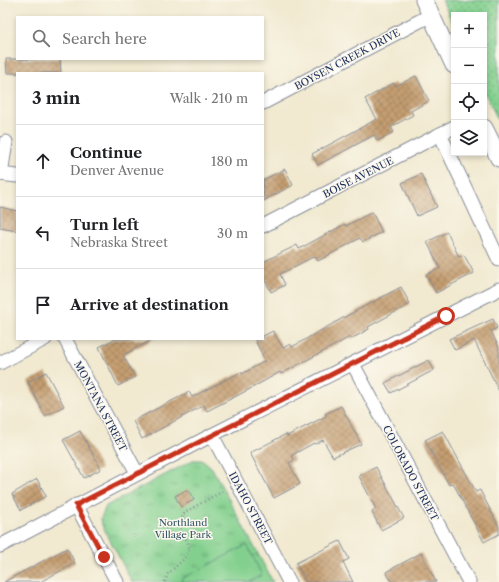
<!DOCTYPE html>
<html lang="en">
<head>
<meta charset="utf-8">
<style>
	:root { --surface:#fff; --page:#f6f6f6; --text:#202124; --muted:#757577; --line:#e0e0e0 }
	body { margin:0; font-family:"Libre Caslon Text",serif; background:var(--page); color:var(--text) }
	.controls { position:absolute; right:12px; top:12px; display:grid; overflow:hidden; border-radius:0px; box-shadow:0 2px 6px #0003 }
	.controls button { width:36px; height:36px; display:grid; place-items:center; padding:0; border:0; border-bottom:1px solid var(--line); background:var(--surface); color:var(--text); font:20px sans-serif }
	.stop { position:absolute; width:12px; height:12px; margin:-9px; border:3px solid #c8321e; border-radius:50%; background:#fff }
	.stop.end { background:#c8321e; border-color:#fff; box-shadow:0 1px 4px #0008 }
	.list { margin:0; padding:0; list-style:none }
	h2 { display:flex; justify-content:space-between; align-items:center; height:52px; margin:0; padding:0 16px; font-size:17px }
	h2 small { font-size:13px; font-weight:400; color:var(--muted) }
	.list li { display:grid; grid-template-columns:26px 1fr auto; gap:12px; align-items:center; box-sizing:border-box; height:72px; padding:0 16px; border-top:1px solid var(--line) }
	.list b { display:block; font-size:15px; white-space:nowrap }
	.list p { margin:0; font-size:13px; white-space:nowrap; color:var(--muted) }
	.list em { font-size:13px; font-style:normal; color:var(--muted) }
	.icon { flex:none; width:22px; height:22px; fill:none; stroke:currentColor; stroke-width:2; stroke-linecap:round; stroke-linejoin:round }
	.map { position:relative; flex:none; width:499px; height:582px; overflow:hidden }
	.search { position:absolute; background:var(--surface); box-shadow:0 2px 6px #0003; left:16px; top:16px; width:248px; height:44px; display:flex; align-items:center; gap:10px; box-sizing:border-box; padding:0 14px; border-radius:0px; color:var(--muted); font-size:15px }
	.panel { position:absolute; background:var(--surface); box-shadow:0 2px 6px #0003; left:16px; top:72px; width:248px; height:268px; border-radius:0px }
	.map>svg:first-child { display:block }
	.grass { fill:url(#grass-dots); stroke:#4f8076 }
	.park { fill:url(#park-tufts); stroke:#4f8076 }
	.pitch { fill:#83d08e; stroke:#4f8076 }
	.building { fill:url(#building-cross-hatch) }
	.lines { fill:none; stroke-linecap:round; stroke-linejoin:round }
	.minor-casing { stroke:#868c97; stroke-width:15 }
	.tertiary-casing { stroke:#868c97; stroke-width:19 }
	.path { stroke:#868c97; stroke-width:2.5; stroke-dasharray:1 3; stroke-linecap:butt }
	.minor { stroke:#fff; stroke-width:13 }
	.tertiary { stroke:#fff; stroke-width:17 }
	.route { stroke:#c8321e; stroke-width:5 }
	.labels { text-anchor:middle; stroke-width:3; stroke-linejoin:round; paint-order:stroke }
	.street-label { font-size:10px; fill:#1b2f5e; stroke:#fbf7ec }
	.park-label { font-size:10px; fill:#35576a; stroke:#fbf7ec }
</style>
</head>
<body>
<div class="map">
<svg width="499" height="582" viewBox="0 0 499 582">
	<defs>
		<pattern id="grass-dots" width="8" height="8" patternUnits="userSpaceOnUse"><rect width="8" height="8" fill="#83d08e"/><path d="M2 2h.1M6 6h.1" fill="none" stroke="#6aa977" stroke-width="1.8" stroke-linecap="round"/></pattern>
		<pattern id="park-tufts" width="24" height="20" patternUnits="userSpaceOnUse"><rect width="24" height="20" fill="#83d08e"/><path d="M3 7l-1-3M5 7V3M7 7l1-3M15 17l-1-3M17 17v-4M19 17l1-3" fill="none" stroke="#6aa977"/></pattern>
		<pattern id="building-cross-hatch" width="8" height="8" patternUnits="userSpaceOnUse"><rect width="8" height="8" fill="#c59e71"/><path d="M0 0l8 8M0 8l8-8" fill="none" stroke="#9f8160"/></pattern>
	</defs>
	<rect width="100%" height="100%" fill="#fbf7ec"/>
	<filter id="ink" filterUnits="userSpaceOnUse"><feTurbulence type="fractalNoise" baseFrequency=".025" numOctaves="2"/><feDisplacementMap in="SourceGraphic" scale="8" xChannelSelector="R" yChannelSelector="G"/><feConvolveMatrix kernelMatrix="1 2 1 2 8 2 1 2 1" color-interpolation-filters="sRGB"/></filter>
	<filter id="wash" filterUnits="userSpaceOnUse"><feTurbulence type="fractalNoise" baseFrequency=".012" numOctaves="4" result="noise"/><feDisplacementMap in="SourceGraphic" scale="16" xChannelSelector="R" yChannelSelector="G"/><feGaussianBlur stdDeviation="0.9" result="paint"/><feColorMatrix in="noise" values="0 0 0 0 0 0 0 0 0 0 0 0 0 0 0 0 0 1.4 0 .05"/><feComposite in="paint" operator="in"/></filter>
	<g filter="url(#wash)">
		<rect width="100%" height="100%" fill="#f1e9d0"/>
		<path class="grass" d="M442,0H499V122L484,91V15H454V26Z"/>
		<path class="park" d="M193,460H203L212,468L273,582H132L102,525L101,518L106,506Z"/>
		<path class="pitch" d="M247,545L262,575L249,582H182L181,579Z"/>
		<g id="blocks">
			<g class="building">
				<path d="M6,59H60L61,73H7Z"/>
				<path d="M416,76L429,101L411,111L413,115L391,127L394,132L377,141L374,135L318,165L312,154L377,119L365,99L394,83L396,86Z"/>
				<path d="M285,169L293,185L263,201V180Z"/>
				<path d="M421,174L437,207L417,216L402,183Z"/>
				<path d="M0,207L17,211V231L0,228Z"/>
				<path d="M372,212L382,232L363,242L360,238L318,261L315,256L280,274L285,285L271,292L263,276V262L297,245L299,249L345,224L346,226Z"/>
				<path d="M447,232L459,257L464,255L474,273L436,293L426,275L440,268L427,242Z"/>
				<path d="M401,287L410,304L368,327L369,329L351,339L350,337L281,374L280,372L250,389L207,411L204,405L142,439L133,421L189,392L192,397L241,372L242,374L265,361L255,340L263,339V336L273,331L283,348L290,344L292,347L341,319Z"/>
				<path d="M493,319L497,328L491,331L499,348V391L474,340L455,350L449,339Z"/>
				<path d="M115,339H154L123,355L135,377L118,386L99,347Z"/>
				<path d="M429,360L434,370L391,393L385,383Z"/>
				<path d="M46,372L64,406L45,416L28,382Z"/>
				<path d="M341,406L361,444L333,457L323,440L315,444L314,443L292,455L294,460L289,463L300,484L274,498L250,453L286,434L287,436L326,416L325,414Z"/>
				<path d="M80,431L101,469L84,478L63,440Z"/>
				<path d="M443,431L476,492L480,490L499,527V534L484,542L453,483L449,485L425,440Z"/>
				<path d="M376,467L404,518L381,530L372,512L376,509L359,476Z"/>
				<path d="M37,479L46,496L21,510L12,494Z"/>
				<path d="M188,489L194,500L181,507L175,496Z"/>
				<path d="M340,541L349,559L343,562L353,582H306L296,563Z"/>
				<path d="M67,548L75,563L40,582H4Z"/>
				<path d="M421,553L436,582H392L386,572Z"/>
			</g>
		</g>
	</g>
	<g filter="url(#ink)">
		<use href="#blocks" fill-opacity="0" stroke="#868c97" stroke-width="1"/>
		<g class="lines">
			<defs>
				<g id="minor">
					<path d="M263,103L431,15"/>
					<path d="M440,134L499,260"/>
					<path d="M0,174L17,176"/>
					<path d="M1,174L6,142"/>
					<path d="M263,226L454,127"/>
					<path d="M65,339L137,473"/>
					<path d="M0,363L45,339"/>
					<path d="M353,364L469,582"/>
					<path d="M212,435L289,582"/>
					<path d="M76,505L117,582"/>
					<path d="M0,546L212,435L499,289"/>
				</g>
				<g id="tertiary">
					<path d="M424,0L454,65"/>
					<path d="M484,128L499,158"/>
				</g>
			</defs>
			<use href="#minor" class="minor-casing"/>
			<use href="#tertiary" class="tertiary-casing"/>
			<path class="path" d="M165,582L168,574L185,558L190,549C185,533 174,529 185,512L225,490"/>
			<use href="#minor" class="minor"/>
			<use href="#tertiary" class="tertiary"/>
		</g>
	</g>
	<g class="lines" filter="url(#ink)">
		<path class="route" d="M104,557L76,505L446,316"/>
	</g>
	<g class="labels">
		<g class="street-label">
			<text transform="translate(347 59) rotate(-28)" y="4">BOYSEN CREEK DRIVE</text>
			<text transform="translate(358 177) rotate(-27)" y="4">BOISE AVENUE</text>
			<text transform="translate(101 406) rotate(62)" y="4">MONTANA STREET</text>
			<text transform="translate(411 473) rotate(62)" y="4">COLORADO STREET</text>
			<text transform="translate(251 508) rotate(62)" y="4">IDAHO STREET</text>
		</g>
		<g class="park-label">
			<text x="183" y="526">Northland<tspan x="183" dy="12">Village Park</tspan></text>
		</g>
	</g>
</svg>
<div class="controls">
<button>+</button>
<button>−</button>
<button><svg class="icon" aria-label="locate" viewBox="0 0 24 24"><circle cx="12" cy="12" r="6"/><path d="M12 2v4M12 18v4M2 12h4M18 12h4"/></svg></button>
<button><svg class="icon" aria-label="layers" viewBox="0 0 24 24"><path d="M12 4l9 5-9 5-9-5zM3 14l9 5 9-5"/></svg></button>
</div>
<div class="stop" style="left:446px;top:316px"></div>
<div class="stop end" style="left:104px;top:557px"></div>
<div class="search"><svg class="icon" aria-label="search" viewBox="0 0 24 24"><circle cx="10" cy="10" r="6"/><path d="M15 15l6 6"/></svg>Search here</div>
<section class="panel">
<h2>3 min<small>Walk · 210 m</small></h2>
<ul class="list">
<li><svg class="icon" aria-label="ahead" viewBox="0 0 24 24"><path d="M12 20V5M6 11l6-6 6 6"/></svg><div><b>Continue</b><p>Denver Avenue</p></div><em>180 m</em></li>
<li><svg class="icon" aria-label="left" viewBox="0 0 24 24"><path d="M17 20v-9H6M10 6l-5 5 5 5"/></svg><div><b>Turn left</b><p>Nebraska Street</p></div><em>30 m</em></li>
<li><svg class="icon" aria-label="arrive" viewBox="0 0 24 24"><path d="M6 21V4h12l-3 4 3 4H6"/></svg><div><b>Arrive at destination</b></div></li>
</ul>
</section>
</div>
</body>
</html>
